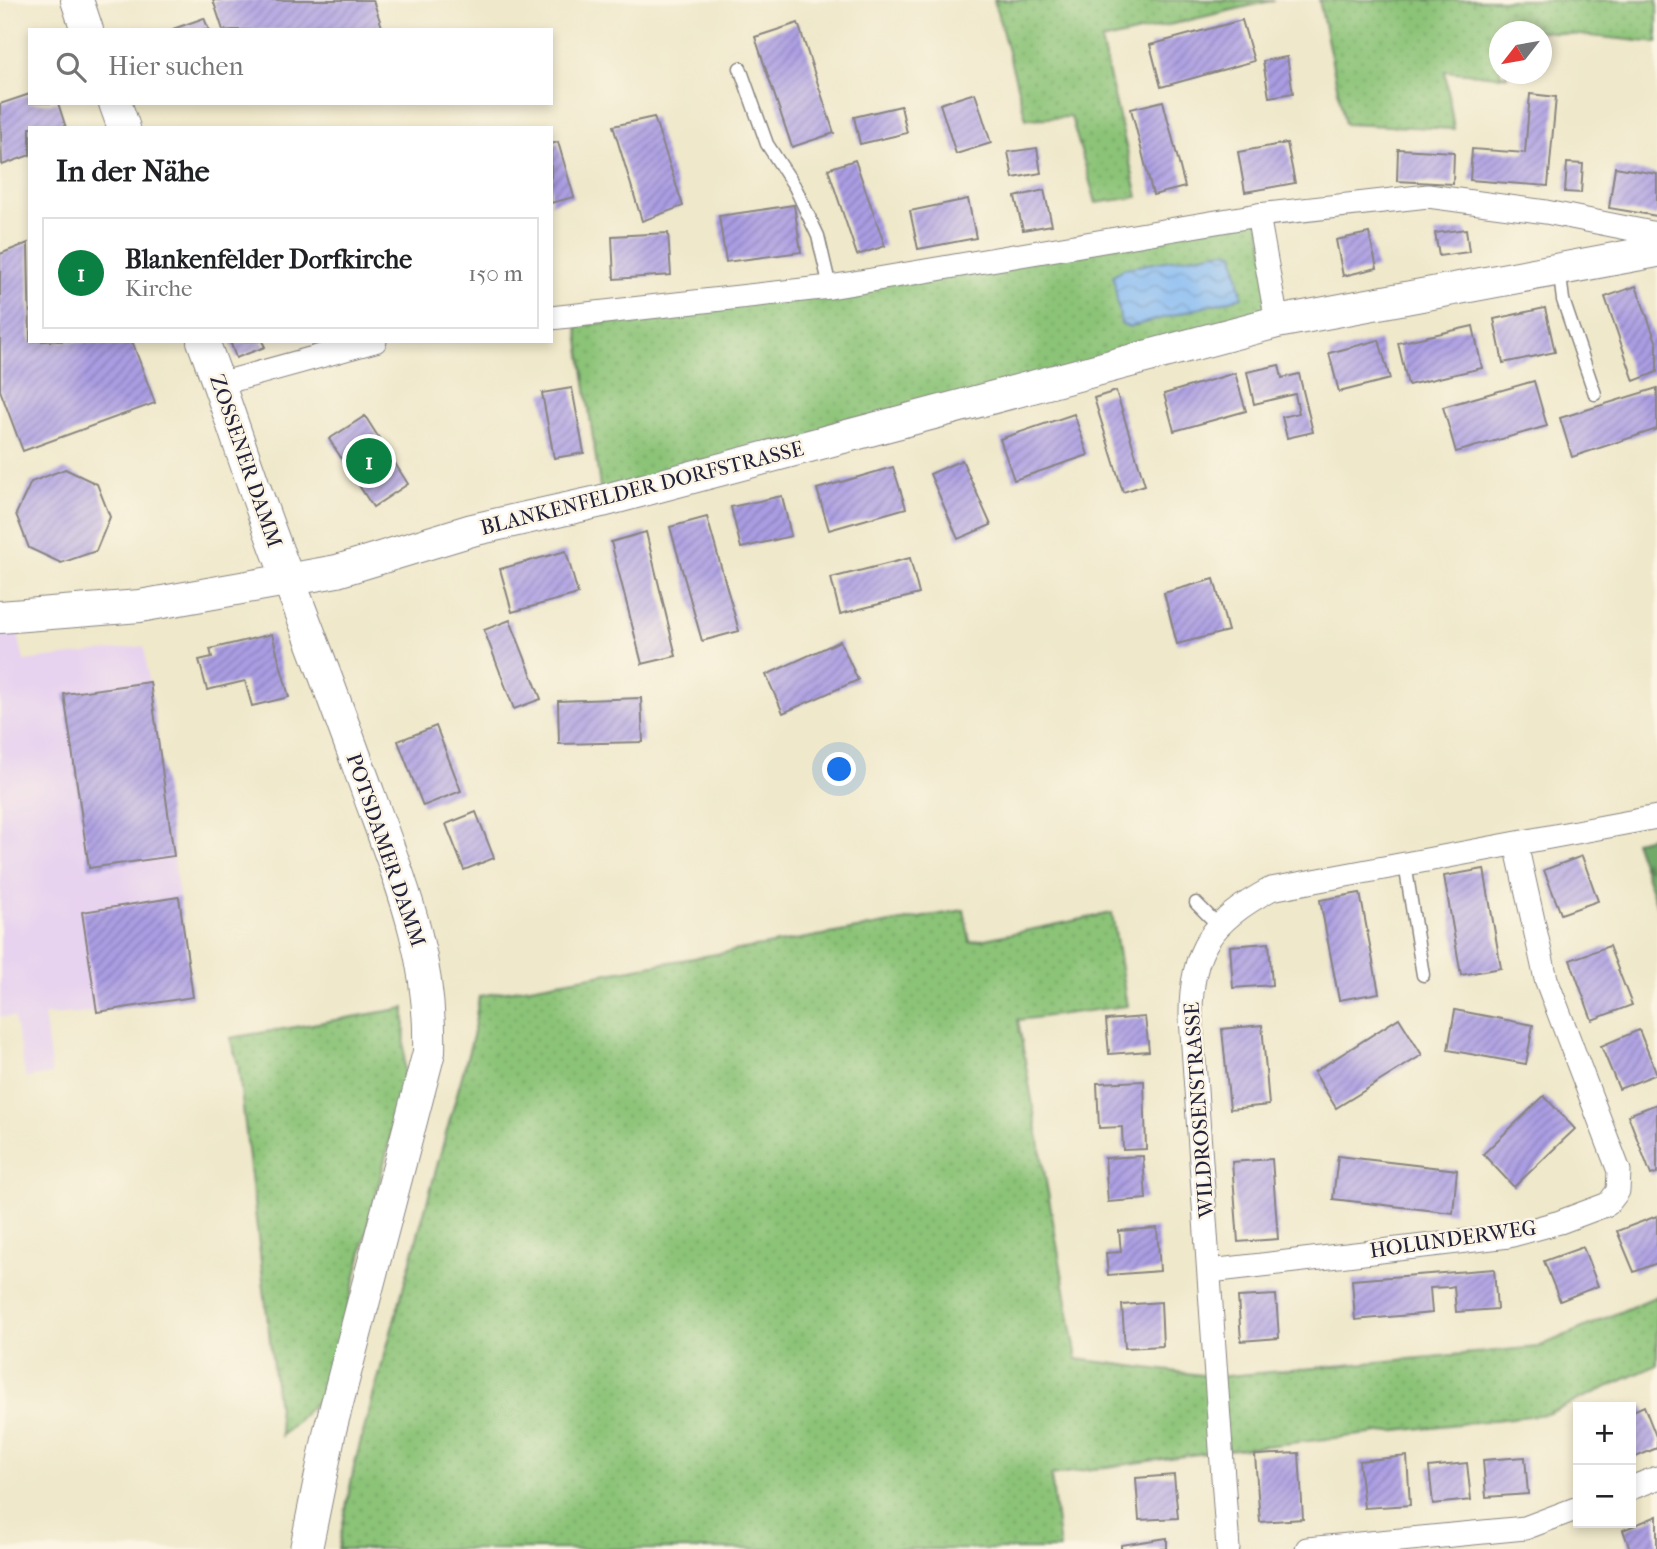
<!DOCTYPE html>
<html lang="de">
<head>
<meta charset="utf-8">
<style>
	:root { --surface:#fff; --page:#f6f6f6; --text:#202124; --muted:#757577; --line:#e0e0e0; --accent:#0b8043 }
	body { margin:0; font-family:"IM FELL French Canon",serif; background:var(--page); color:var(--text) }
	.controls { position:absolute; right:21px; bottom:21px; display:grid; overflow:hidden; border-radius:0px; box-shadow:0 4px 10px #0003 }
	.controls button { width:63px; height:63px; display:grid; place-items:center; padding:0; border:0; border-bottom:2px solid var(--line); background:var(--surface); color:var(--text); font:35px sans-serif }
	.compass { position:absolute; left:1489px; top:21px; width:63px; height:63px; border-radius:50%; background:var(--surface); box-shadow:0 4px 10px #0003; rotate:239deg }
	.you { position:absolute; left:840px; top:770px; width:24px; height:24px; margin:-18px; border:5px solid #fff; border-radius:50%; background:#1a73e8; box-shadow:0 0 0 10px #1a73e833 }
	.badge { display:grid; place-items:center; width:46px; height:46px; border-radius:50%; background:var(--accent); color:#fff; font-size:23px; font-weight:700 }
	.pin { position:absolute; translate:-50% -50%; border:4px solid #fff; box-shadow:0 2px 7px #0006 }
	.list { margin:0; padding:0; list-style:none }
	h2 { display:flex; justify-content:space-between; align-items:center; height:91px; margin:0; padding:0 28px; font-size:30px }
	h2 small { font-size:23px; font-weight:400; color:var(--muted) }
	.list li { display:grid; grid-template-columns:46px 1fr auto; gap:21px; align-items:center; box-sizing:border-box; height:112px; margin:0 14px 14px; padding:0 14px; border:2px solid var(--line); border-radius:0px }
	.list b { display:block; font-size:26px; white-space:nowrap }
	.list p { margin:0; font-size:23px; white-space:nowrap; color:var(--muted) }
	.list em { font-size:23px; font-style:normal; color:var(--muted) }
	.icon { flex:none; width:38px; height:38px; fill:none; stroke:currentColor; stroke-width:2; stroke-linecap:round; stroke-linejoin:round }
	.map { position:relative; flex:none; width:1657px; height:1549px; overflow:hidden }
	.search { position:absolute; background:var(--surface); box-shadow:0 4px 10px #0003; left:28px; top:28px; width:525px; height:77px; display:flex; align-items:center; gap:18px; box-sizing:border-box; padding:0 24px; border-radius:0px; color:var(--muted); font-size:26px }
	.panel { position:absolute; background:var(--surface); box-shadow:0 4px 10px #0003; left:28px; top:126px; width:525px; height:217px; border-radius:0px }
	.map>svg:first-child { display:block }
	.built { fill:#e7d2ef }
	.grass { fill:url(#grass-dots); stroke:#567259; stroke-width:2 }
	.forest { fill:url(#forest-firs); stroke:#496652; stroke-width:2 }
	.water { fill:url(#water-waves); stroke:#536e97; stroke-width:2 }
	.building { fill:url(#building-hatch) }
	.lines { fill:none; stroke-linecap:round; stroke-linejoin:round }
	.lane-casing { stroke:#888582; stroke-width:15 }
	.street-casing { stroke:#888582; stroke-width:25 }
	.secondary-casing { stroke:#888582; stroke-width:34 }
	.lane { stroke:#fff; stroke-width:12 }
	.street { stroke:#fff; stroke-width:23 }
	.secondary { stroke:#fff; stroke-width:32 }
	.labels { text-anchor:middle; stroke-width:5; stroke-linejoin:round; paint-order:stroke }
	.street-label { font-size:21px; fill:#22223b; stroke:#fcf5e5 }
</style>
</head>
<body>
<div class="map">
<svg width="1657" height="1549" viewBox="0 0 1657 1549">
	<defs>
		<pattern id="grass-dots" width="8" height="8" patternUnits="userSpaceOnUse" patternTransform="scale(1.75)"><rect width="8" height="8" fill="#8bc377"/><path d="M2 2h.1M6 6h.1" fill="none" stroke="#78a768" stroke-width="1.8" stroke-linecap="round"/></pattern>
		<pattern id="forest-firs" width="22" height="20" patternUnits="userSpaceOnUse" patternTransform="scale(1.75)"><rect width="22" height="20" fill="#70a968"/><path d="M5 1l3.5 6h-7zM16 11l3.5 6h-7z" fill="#5c8957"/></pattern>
		<pattern id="water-waves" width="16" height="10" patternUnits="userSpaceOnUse" patternTransform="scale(1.75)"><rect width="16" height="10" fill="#84baf3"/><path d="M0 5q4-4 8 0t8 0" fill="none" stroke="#6c97c6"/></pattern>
		<pattern id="building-hatch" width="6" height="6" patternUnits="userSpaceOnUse" patternTransform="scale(1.75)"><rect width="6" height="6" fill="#ab9de3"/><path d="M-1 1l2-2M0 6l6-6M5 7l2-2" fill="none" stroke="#8b80b9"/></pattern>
	</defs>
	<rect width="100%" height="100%" fill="#fcf5e5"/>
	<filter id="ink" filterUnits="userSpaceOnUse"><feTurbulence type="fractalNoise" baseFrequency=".0143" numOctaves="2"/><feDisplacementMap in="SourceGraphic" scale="14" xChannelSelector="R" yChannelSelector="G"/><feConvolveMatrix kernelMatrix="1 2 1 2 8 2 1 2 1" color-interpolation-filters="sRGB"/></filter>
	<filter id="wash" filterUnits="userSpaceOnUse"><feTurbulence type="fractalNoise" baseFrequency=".00686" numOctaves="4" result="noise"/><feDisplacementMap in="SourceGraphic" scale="28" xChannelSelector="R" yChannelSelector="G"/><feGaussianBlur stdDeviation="1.57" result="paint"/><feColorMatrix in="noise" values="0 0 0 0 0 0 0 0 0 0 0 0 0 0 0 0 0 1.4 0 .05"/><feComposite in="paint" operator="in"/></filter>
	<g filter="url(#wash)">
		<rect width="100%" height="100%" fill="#efe8ca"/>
		<path class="built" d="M17,630L24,661L144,646L193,997L97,1012L44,1015L52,1074L26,1078L14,1017H0V633Z"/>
		<g class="grass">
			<path d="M994,0H1275L1101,41L1138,197L1096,203L1071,117L1026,119Z"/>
			<path d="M1319,0H1657V43L1513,28V31L1500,32V74H1507V77L1445,71L1454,129L1345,124Z"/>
			<path d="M1258,215L1277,322L602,501L577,327Z"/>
			<path d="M964,910L970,942L1112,913L1127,1006L1018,1020L1077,1359L1217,1377L1538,1347L1657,1296V1365L1547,1414L1220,1451L1051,1475L1060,1549H338L355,1462L473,1036L479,996Z"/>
			<path d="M405,1008L404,1083L327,1392L281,1436L238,1064L230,1038Z"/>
		</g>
		<path class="forest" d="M1657,836V906L1634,841Z"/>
		<path class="water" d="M1223,251L1234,253L1242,297L1129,327L1121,324L1113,275L1125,268Z"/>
		<g id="blocks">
			<g class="building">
				<path d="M213,0H373L383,30H223Z"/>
				<path d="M204,18L209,30H173V29Z"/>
				<path d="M1242,20L1254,61L1161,87L1150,45Z"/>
				<path d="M798,23L834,133L792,147L755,37Z"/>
				<path d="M1287,57L1293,93L1269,97L1263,61Z"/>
				<path d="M975,93L991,143L956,154L940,104Z"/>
				<path d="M30,94V103H58L66,128H30V155L2,165L0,104Z"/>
				<path d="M1530,94L1556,97L1548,186L1470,180L1472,149L1525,153Z"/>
				<path d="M1163,101L1185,187L1153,195L1131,109Z"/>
				<path d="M901,106L907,133L860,144L854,117Z"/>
				<path d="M654,117L683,206L642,221L613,126Z"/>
				<path d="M558,142L574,197L551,203V144Z"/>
				<path d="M1287,143L1295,183L1245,192L1238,152Z"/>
				<path d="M1037,148L1041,173L1013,178L1008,152Z"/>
				<path d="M1398,149L1454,152L1453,184L1397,181Z"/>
				<path d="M855,160L885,246L857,255L828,169Z"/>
				<path d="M1567,163L1583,164L1581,193L1565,192Z"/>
				<path d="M1615,167L1657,174V216L1609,208Z"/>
				<path d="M1044,190L1052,225L1023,230L1015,197Z"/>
				<path d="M968,199L976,238L918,249L910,211Z"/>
				<path d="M794,205L801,252L726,262L719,216Z"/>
				<path d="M1466,229L1469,252L1439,256L1435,233Z"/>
				<path d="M668,233L671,275L614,279L612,236Z"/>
				<path d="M1369,233L1377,268L1343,276L1336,240Z"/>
				<path d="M28,243L30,341H132L155,403L23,451L0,390V254Z"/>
				<path d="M1636,286L1657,344V372L1634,381L1605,297Z"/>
				<path d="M1545,308L1555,352L1503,363L1494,319Z"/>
				<path d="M1473,326L1482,368L1408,385L1398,343Z"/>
				<path d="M1379,340L1390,379L1339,392L1329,353Z"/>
				<path d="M230,341H262L265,347L236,358Z"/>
				<path d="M1279,365L1282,378L1299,374L1313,432L1287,438L1282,417L1299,413L1295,394L1254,404L1247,372Z"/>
				<path d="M1235,373L1246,411L1174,431L1164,394Z"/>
				<path d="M1534,381L1547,426L1456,452L1443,407Z"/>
				<path d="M572,388L584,453L554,458L542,393Z"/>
				<path d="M1657,388V429L1572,457L1560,418Z"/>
				<path d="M1116,391L1145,485L1123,492L1094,398Z"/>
				<path d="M1074,414L1088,455L1014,480L1000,439Z"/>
				<path d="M365,416L408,484L373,507L329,439Z"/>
				<path d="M962,460L991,525L958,539L930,474Z"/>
				<path d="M893,467L906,508L829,530L817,489Z"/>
				<path d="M65,469L97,484L110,517L96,551L61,563L29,548L16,514L31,482Z"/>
				<path d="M782,496L791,536L741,548L731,507Z"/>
				<path d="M707,517L739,631L702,641L670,527Z"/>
				<path d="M646,532L676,656L642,664L611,542Z"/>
				<path d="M566,551L578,594L512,612L500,569Z"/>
				<path d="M910,558L919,594L840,614L831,578Z"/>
				<path d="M1214,579L1228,631L1177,644L1164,593Z"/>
				<path d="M510,620L541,699L514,709L484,630Z"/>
				<path d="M272,634L289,697L252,706L245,681L207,690L199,660L212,657L210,649Z"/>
				<path d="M840,641L858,680L783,713L766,675Z"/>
				<path d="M150,682L174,856L89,868L64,694Z"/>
				<path d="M641,698L643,742L559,744L558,701Z"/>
				<path d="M436,726L461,791L423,806L398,741Z"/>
				<path d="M476,812L494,858L464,870L446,824Z"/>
				<path d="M1582,856L1598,901L1561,914L1544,870Z"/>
				<path d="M1484,869L1501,968L1461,975L1444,876Z"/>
				<path d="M1360,893L1379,993L1339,1000L1320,900Z"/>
				<path d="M179,897L193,997L97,1012L82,912Z"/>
				<path d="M1269,943L1272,985L1233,988L1230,946Z"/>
				<path d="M1609,946L1632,1005L1592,1020L1570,960Z"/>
				<path d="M1455,1010L1533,1025L1526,1064L1448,1050Z"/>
				<path d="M1145,1017L1149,1051L1109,1054L1106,1020Z"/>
				<path d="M1399,1018L1422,1055L1336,1108L1314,1072Z"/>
				<path d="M1262,1025L1269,1105L1230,1109L1222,1029Z"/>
				<path d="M1639,1030L1657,1074L1619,1089L1601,1046Z"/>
				<path d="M1144,1081L1146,1149L1123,1150L1122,1127L1099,1128L1097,1083Z"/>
				<path d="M1544,1096L1575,1129L1514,1187L1483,1154Z"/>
				<path d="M1657,1104V1173L1651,1175L1628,1115Z"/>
				<path d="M1143,1156L1146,1199L1108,1202L1105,1158Z"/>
				<path d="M1338,1156L1457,1170L1453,1213L1333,1199Z"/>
				<path d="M1272,1159L1278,1239L1238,1242L1232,1162Z"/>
				<path d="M1657,1216V1263L1634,1272L1617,1231Z"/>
				<path d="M1157,1228L1160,1271L1108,1275L1106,1253L1121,1252L1119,1231Z"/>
				<path d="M1583,1247L1598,1286L1560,1301L1544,1261Z"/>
				<path d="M1494,1269L1497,1309L1456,1312L1454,1286L1449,1287L1430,1288L1432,1313L1355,1320L1352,1280Z"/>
				<path d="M1276,1295L1279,1338L1241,1341L1238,1297Z"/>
				<path d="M1161,1302L1163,1346L1125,1348L1122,1305Z"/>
				<path d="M1644,1406L1657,1439V1448L1631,1459V1412Z"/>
				<path d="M1299,1453L1303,1519L1260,1522L1255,1455Z"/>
				<path d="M1407,1456L1410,1505L1364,1508L1359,1461Z"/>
				<path d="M1525,1457L1528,1494L1486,1497L1483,1460Z"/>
				<path d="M1467,1463L1471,1500L1433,1504L1429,1467Z"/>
				<path d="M1174,1475L1178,1518L1139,1520L1136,1478Z"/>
				<path d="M1657,1516V1549H1630L1623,1530Z"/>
				<path d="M1167,1538V1549H1121V1545Z"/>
			</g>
		</g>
	</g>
	<g filter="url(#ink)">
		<use href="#blocks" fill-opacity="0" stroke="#888582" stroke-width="2"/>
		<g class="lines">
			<defs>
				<g id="lane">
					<path d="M740,68L767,144L795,187L818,236L830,287"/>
					<path d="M1559,268L1563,300L1595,394"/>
					<path d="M1405,864L1423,975"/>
					<path d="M1196,903L1219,926"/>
				</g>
				<g id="street">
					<path d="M1258,215L1277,322"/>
					<path d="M551,318L830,287L1258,215L1428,196L1546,212L1657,234"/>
					<path d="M219,384L375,341"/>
					<path d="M1210,1271L1509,1236L1560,1222L1608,1204L1618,1191L1619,1171L1546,979L1516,844"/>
					<path d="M1631,1488L1657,1478"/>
					<path d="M1228,1549L1191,1018C1190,950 1211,921 1271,889L1657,817"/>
					<path d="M1307,1549L1525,1528L1578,1508"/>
				</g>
				<g id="secondary">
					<path d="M77,0L87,30"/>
					<path d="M115,103L124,128"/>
					<path d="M203,341C233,421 257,502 289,581C317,652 343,724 369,795C401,883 432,956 429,1052L330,1430L306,1549"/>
					<path d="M0,617L140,606L337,571L472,530L602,501L1277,322L1657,251"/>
				</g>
			</defs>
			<use href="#lane" class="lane-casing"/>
			<use href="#street" class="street-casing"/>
			<use href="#secondary" class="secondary-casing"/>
			<use href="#lane" class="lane"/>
			<use href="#street" class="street"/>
			<use href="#secondary" class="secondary"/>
		</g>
	</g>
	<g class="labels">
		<g class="street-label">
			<text transform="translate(246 461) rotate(71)" y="7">ZOSSENER DAMM</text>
			<text transform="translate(642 488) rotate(-14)" y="7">BLANKENFELDER DORFSTRASSE</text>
			<text transform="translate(386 850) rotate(71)" y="7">POTSDAMER DAMM</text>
			<text transform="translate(1199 1110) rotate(-94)" y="7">WILDROSENSTRASSE</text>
			<text transform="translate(1453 1239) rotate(-8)" y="7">HOLUNDERWEG</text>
		</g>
	</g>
</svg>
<div class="controls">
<button>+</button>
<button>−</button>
</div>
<svg class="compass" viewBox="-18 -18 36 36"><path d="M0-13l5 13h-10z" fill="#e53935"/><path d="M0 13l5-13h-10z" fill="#757577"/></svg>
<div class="you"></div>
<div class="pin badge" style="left:369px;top:461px">1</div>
<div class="search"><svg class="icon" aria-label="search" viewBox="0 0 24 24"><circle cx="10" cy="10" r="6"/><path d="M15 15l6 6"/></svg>Hier suchen</div>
<section class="panel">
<h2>In der Nähe<small></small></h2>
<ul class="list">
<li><span class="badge">1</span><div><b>Blankenfelder Dorfkirche</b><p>Kirche</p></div><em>150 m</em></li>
</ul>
</section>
</div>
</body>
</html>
